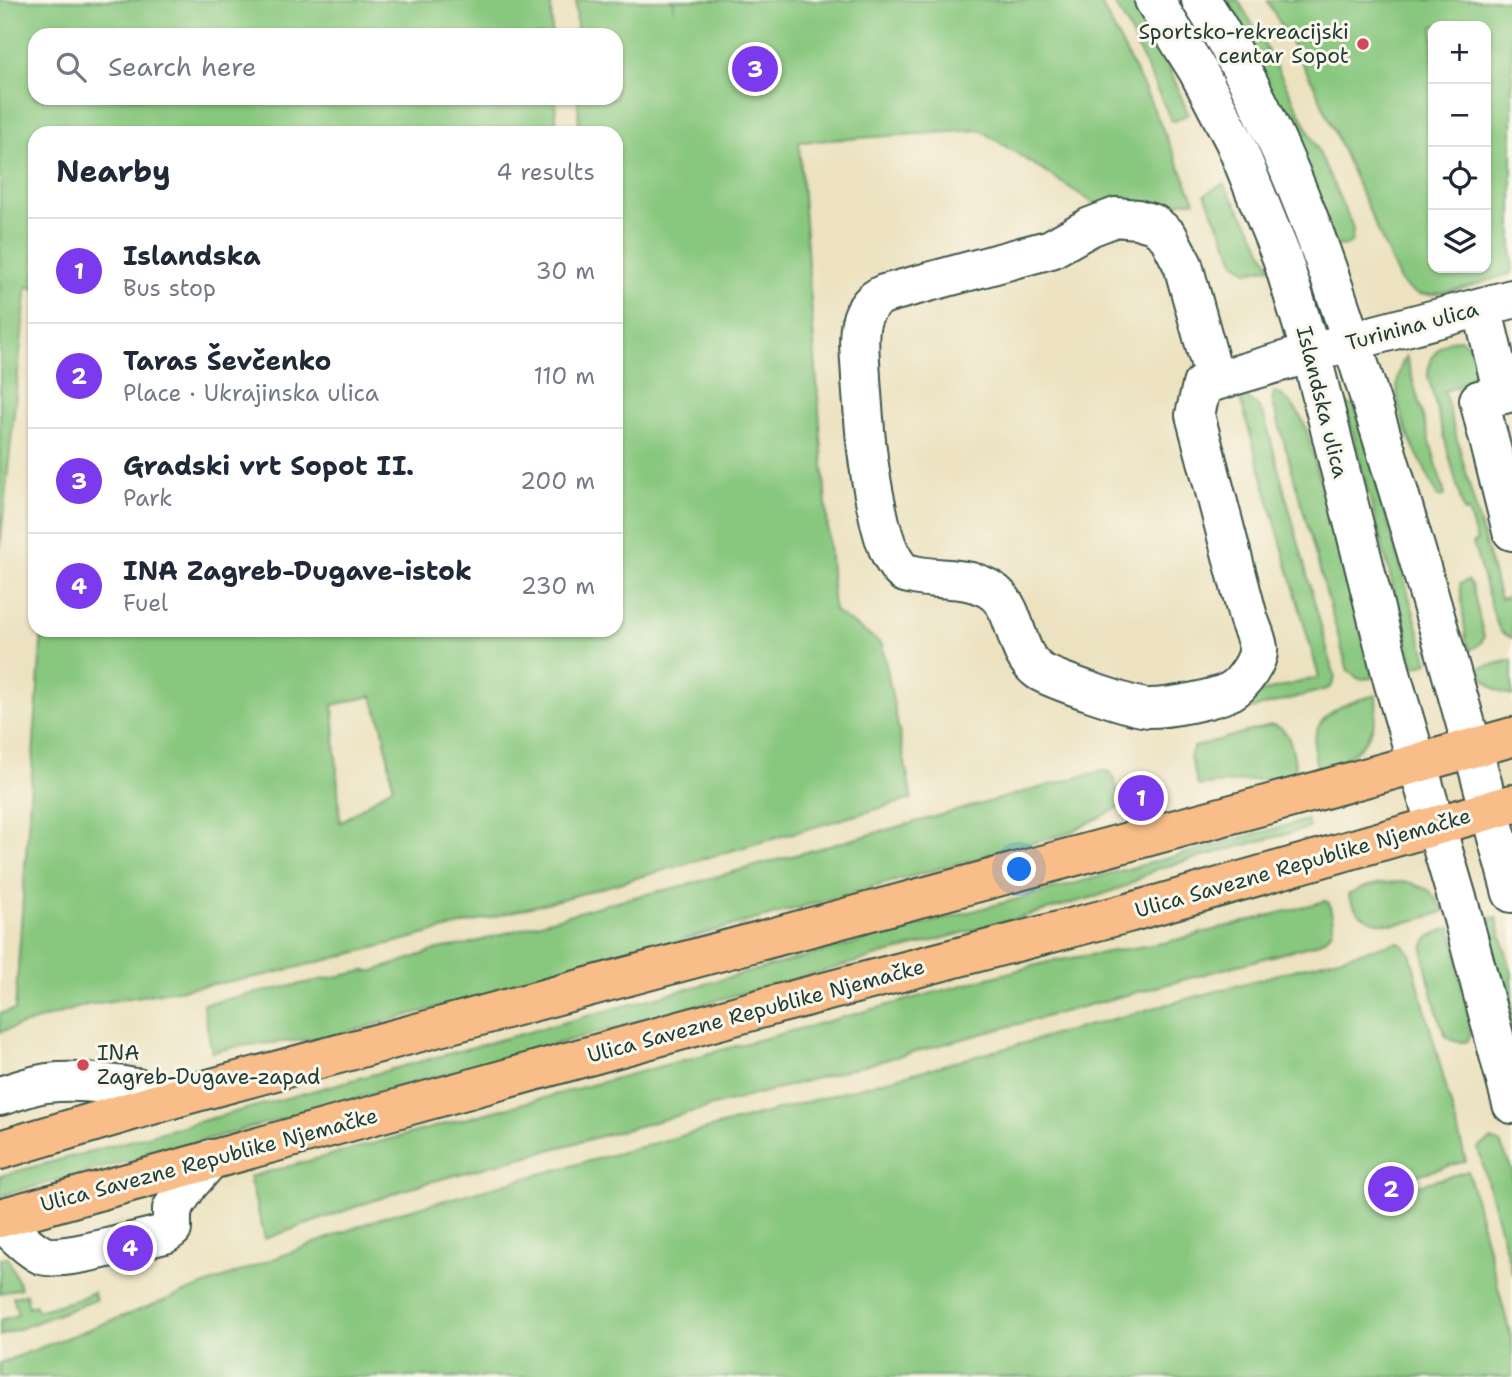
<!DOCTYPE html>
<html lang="en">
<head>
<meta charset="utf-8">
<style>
	:root { --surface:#fff; --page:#f6f6f7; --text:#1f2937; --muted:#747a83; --line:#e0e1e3; --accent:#7c3aed }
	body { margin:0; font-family:"Shantell Sans",sans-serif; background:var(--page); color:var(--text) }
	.controls { position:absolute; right:21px; top:21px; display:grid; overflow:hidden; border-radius:14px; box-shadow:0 2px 5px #0004 }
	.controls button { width:63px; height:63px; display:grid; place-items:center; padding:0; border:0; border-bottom:2px solid var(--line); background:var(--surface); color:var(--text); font:35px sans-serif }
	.you { position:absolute; left:1020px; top:870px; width:24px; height:24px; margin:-18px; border:5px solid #fff; border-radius:50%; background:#1a73e8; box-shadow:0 0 0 10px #1a73e833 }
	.badge { display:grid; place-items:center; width:46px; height:46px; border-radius:50%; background:var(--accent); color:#fff; font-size:23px; font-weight:700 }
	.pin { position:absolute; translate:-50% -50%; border:4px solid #fff; box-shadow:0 2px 7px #0006 }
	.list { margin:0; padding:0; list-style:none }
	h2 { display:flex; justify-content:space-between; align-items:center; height:91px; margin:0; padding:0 28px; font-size:30px }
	h2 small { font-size:23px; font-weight:400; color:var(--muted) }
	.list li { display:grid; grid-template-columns:46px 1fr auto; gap:21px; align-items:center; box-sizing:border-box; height:105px; padding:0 28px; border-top:2px solid var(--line) }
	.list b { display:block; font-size:26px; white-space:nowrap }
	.list p { margin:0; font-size:23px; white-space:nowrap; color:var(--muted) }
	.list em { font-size:23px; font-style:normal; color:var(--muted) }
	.icon { flex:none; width:38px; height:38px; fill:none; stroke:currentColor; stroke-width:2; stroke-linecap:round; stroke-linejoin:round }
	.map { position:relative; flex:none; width:1512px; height:1377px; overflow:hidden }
	.search { position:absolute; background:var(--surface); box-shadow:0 2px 5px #0004; left:28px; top:28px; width:595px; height:77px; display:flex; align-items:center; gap:18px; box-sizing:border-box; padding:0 24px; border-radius:21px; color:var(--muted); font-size:26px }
	.panel { position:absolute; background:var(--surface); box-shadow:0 2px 5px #0004; left:28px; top:126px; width:595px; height:511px; border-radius:21px }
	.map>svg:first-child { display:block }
	.green { fill:#88c77e; stroke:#548259; stroke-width:2; fill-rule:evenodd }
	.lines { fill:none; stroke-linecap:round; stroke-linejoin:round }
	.minor-casing { stroke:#3e5649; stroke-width:42 }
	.major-casing { stroke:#3e5649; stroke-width:42 }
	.minor { stroke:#fff; stroke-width:38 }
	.major { stroke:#f8bd88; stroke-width:38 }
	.poi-dot { fill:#d1495b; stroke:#fbf7ec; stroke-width:2.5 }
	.labels { text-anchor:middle; stroke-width:6; stroke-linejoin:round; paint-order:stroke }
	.poi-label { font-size:21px; fill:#1f3d34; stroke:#fbf7ec; text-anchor:end }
	.street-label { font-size:21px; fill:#1f3d34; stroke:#fbf7ec }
</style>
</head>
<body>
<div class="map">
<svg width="1512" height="1377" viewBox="0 0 1512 1377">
	<rect width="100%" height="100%" fill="#fbf7ec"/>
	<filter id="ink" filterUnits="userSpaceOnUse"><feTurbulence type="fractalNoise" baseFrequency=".0143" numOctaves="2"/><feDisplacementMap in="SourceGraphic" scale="14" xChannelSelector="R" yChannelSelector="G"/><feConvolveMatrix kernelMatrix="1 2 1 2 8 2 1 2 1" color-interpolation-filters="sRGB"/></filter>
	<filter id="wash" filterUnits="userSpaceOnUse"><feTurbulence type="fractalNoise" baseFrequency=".00686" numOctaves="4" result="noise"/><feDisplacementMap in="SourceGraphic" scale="28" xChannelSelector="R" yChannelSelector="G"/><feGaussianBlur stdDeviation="1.57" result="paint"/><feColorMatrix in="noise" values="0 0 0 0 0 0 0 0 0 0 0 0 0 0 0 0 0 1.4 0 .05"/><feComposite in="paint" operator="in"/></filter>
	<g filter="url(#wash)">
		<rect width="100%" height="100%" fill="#ece2c0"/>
		<g class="green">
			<path d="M0,0H551L552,35H35V98H555L557,133H35V289L27,286L0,548Z"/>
			<path d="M576,0H673L674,10V0H1099L1146,92L1195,201L1103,209L980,130L799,142L834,611L882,644L912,799L577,895L323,961L262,976L87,1005L0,1032V1013L15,1010L42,630H616V133H579L578,98H616V35H577ZM372,696L383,729L393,786L340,823L333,705Z"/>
			<path d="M1112,0H1138L1158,40L1188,114L1175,121L1171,120L1127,25Z"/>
			<path d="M1219,0H1238C1283,73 1319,150 1353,228L1352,241L1348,245L1340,246L1334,241Z"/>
			<path d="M1267,0H1512V273C1492,279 1436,299 1418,294C1410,292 1406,287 1400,281L1314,85ZM1433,26H1486V268H1433Z"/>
			<path d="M1223,184L1252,229L1271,267L1248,272L1236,263L1205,194Z"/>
			<path d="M1461,339L1475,352L1477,370L1466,384L1444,391L1500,599L1512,596V638L1501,632L1496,622L1473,543L1477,541L1468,511L1464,512L1428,376C1428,357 1441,339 1461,339Z"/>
			<path d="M1406,356L1445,495L1442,497H1438C1421,456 1379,401 1406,356Z"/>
			<path d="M1238,391L1258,407L1265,419L1335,678L1331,687L1327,689L1225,716L1250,695L1319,677Z"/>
			<path d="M1274,392C1289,398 1298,411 1305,425L1373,678L1359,679L1348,671L1272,399Z"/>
			<path d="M1345,403L1355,406L1428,663L1414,667Z"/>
			<path d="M1467,580L1472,586L1484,637L1480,644L1470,650L1466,640L1460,584Z"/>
			<path d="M1509,660H1512V696C1498,692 1483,683 1479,669C1488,663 1499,665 1509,660Z"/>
			<path d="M1376,695C1380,738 1356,758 1318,770C1302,719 1335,705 1376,695Z"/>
			<path d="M1270,725C1293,725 1293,757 1297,775L1198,786L1190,756L1194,747Z"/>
			<path d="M1101,771L1110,772L1114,778L1122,806L1069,833L326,1038L239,1046L212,1052L203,1004L364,971H374L442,948L465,945L613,902L686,885Z"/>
			<path d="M1307,820L1309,828L1156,869L1128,885L1098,896L0,1196V1176Z"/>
			<path d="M1408,882L1429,890L1445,911C1412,923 1364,938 1348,895C1368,883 1386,882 1408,882Z"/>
			<path d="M1325,901L1329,903C1335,926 1337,935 1313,945L415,1186L265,1239L249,1177L1048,962L1168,942Z"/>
			<path d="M1496,917L1512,974V1038L1479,921Z"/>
			<path d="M1452,928L1471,1034L1468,1041C1460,1043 1453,1042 1447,1037C1440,1029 1421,955 1424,945C1428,934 1442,930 1452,928Z"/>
			<path d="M1397,942L1403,945L1410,953L1466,1161L1400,1180L1398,1174L1380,1180L1386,1201L1404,1196L1402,1190L1468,1171L1512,1341V1377H0V1363L386,1216Z"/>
			<path d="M1490,1140L1500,1143L1512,1170V1273L1478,1148Z"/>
			<path d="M0,1258H8L21,1288L0,1293Z"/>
			<path d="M93,1292L96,1300L0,1336V1320L18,1315L13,1297L26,1294L29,1307L35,1305L37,1311L79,1299Z"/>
		</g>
	</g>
	<g filter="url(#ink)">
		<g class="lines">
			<defs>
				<g id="minor">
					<path d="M1154,0L1198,71L1235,142L1282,258L1311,353L1393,681L1462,915L1512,1104"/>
					<path d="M1201,0C1286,132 1335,285 1381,434C1428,587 1471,740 1512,893"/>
					<path d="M1482,307L1503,394"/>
					<path d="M1215,381L1183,265L1168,236L1154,224L1137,219L1116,217L1090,227L1051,249L884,294C851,309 860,347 861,378C864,423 867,466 877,509C880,524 884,541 891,555C893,559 899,569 903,572C906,574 910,574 914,575C940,581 973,575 995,593C1019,613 1013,652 1039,671C1051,679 1134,708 1149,708C1169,708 1213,700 1231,691C1242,685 1260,660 1258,648C1257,638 1251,627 1248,617L1195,415L1202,385L1352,341L1512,299"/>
					<path d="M1512,392L1479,400L1512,531"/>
					<path d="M0,1096C15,1092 31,1085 47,1083C92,1078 138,1089 182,1096"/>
					<path d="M0,1221C13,1231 27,1248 42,1255C61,1263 141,1239 165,1234L172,1229V1209L189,1184L211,1159"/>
				</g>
				<g id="major">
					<path d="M0,1150L182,1096L1314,792L1512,737"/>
					<path d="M0,1218L774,1005L1128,913L1512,804"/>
				</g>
			</defs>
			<use href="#minor" class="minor-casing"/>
			<use href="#major" class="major-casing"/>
			<use href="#minor" class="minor"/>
			<use href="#major" class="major"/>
		</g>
	</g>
	<g class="poi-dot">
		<circle cx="1363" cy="44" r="7"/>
		<circle cx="83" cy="1065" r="7"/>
	</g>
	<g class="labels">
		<g class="poi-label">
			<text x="1349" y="39">Sportsko-rekreacijski<tspan x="1349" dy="24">centar Sopot</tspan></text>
			<text x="97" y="1060" text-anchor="start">INA<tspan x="97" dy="24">Zagreb-Dugave-zapad</tspan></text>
		</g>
		<g class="street-label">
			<text transform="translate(1412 326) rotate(-15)" y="7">Turinina ulica</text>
			<text transform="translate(1322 402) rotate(76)" y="7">Islandska ulica</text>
			<text transform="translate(1303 863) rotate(-16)" y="7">Ulica Savezne Republike Njemačke</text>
			<text transform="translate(756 1011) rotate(-15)" y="7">Ulica Savezne Republike Njemačke</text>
			<text transform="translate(209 1160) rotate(-15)" y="7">Ulica Savezne Republike Njemačke</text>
		</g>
	</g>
</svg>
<div class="controls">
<button>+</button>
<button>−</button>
<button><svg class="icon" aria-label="locate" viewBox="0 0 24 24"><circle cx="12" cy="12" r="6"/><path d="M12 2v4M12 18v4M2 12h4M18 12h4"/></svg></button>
<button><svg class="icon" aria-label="layers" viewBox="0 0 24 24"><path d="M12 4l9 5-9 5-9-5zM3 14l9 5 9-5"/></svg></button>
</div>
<div class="you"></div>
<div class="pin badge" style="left:1141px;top:798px">1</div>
<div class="pin badge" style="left:1391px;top:1189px">2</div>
<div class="pin badge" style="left:755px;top:69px">3</div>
<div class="pin badge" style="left:130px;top:1248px">4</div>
<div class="search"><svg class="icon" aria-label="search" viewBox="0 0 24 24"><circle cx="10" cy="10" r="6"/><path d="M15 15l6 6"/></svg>Search here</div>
<section class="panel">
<h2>Nearby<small>4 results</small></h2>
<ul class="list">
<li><span class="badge">1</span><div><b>Islandska</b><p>Bus stop</p></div><em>30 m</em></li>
<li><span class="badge">2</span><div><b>Taras Ševčenko</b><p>Place · Ukrajinska ulica</p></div><em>110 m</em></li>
<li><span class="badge">3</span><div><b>Gradski vrt Sopot II.</b><p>Park</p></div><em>200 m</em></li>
<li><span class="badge">4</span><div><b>INA Zagreb-Dugave-istok</b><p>Fuel</p></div><em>230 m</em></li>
</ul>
</section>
</div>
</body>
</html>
